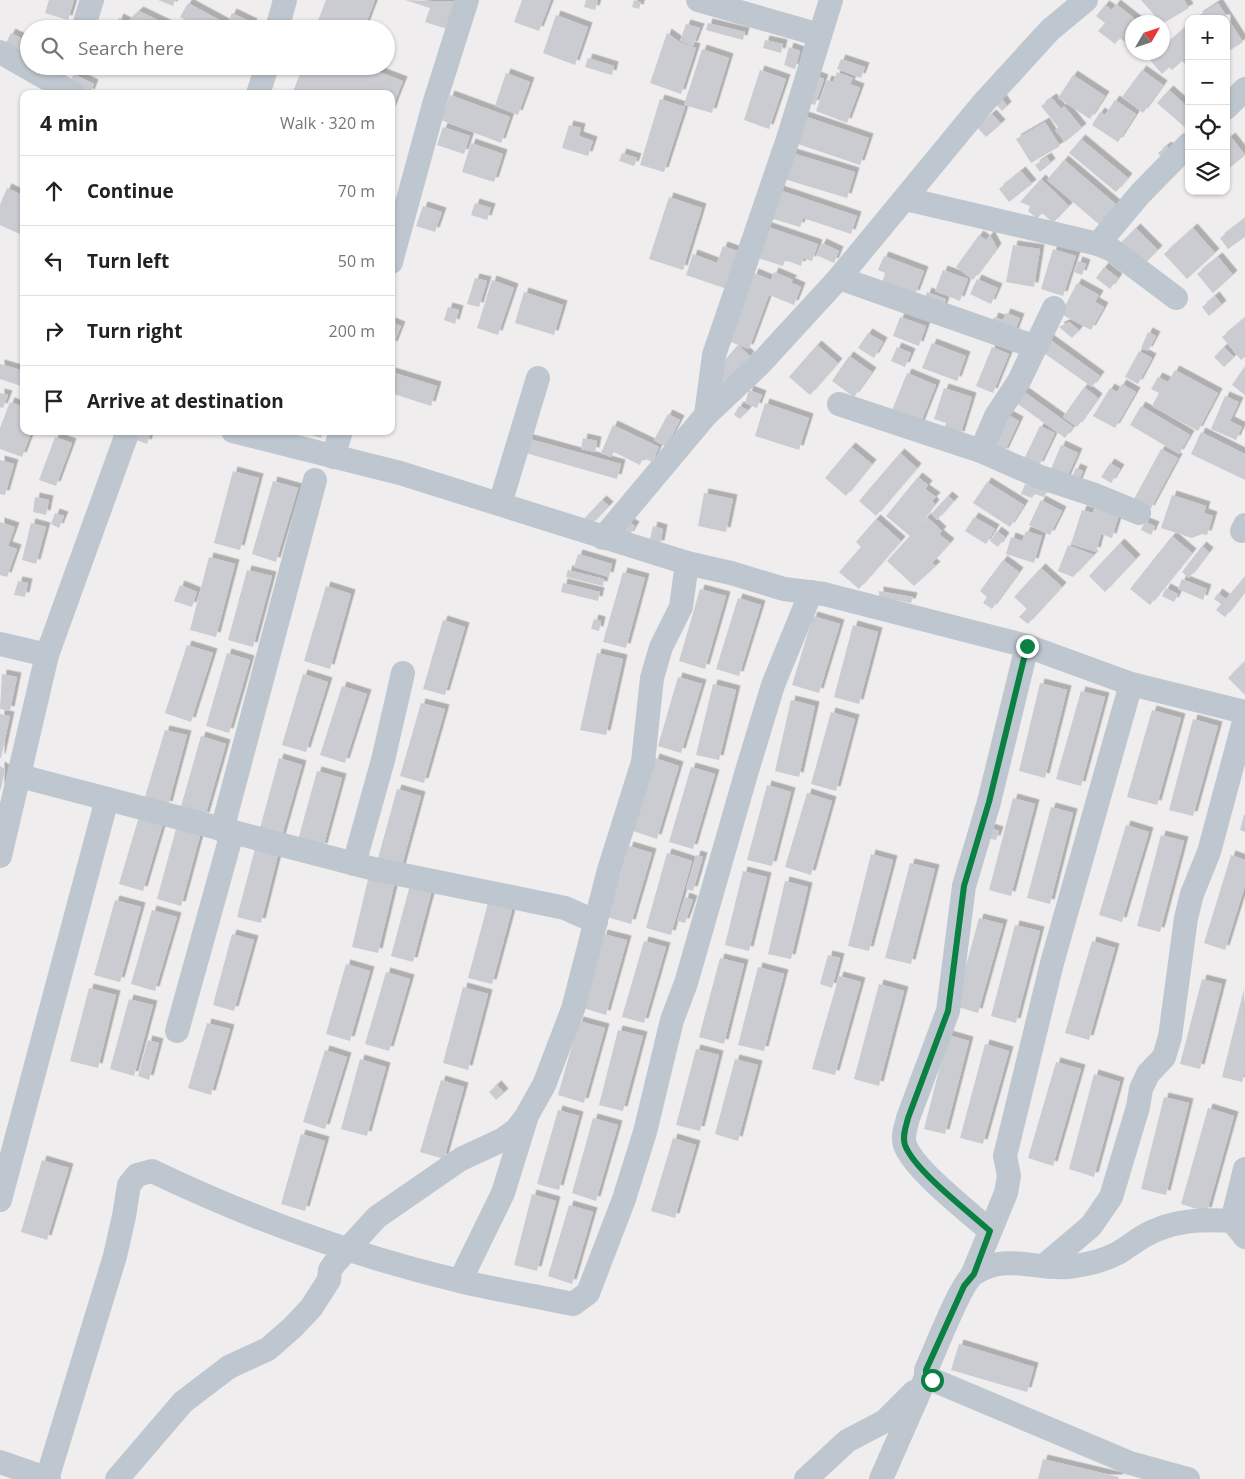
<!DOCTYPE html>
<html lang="en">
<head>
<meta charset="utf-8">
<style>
	:root { --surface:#fff; --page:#f2f2f2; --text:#222; --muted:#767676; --line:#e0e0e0 }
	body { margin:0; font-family:"Open Sans",sans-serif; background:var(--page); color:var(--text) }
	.controls { position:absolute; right:15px; top:15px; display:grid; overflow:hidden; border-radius:10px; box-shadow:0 1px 4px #0004 }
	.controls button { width:45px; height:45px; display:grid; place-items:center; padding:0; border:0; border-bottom:1px solid var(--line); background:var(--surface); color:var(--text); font:25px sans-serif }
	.compass { position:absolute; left:1125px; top:15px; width:45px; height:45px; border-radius:50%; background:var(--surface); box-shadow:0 1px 4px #0004; rotate:51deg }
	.stop { position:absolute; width:15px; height:15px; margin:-11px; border:4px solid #0b8043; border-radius:50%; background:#fff }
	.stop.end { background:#0b8043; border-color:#fff; box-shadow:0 1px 5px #0008 }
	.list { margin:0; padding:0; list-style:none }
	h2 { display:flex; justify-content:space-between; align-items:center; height:65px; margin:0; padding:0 20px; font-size:21px }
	h2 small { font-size:16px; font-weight:400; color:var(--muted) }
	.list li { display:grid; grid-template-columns:32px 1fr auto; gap:15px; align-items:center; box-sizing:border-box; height:70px; padding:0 20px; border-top:1px solid var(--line) }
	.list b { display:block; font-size:19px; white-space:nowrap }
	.list em { font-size:16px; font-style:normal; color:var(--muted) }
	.icon { flex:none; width:28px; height:28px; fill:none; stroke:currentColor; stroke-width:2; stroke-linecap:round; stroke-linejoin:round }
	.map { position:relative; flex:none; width:1245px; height:1479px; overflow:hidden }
	.search { position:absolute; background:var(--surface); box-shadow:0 1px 4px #0004; left:20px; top:20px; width:375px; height:55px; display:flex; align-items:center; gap:12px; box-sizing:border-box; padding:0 18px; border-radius:28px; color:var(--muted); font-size:19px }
	.panel { position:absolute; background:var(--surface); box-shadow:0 1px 4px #0004; left:20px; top:90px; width:375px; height:345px; border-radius:10px }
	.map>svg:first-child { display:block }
	.building { fill:#caccd1; filter:url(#shadow) }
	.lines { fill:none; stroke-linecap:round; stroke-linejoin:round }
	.minor { stroke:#bec7cf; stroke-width:24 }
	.route { stroke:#0b8043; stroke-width:6 }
</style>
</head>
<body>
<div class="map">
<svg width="1245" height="1479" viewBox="0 0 1245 1479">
	<defs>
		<filter id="shadow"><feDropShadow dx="4.5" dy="-4.5" stdDeviation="0" flood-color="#0004"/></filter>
	</defs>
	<rect width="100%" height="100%" fill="#efeded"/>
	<g class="building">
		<path d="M49,0H74L68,20L45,13Z"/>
		<path d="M158,0H175L173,6Z"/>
		<path d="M326,0H375L364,29H323L316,26Z"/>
		<path d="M405,0L458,2L450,30L425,22L430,8Z"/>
		<path d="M522,0H551L539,31L514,22Z"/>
		<path d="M586,0H598L595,10L584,7Z"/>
		<path d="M634,0L641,2L639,9L632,7Z"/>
		<path d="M1141,0H1184L1189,8L1162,24Z"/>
		<path d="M188,3L236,29H202L180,17Z"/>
		<path d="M1218,3L1243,42L1226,53V19H1200L1198,16Z"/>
		<path d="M1116,4L1139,22H1132V48L1120,38L1115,44L1098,31L1105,23L1096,16L1105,5L1112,10Z"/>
		<path d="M139,11L172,27L171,29H114L119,18L127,22Z"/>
		<path d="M232,13L253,23L250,29H244L228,22Z"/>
		<path d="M556,15L588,27L575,65L543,53Z"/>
		<path d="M708,23L745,32L743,40L706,30Z"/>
		<path d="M686,24L700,28L693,46L680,41Z"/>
		<path d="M1189,24V61L1185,64L1182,61L1172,70L1169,67L1162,74L1150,60L1158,52H1162V48Z"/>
		<path d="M11,33L29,42V60L4,47Z"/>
		<path d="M667,33L681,43L696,48L681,94L650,83Z"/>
		<path d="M765,40L783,44L781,53L763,48Z"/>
		<path d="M789,47L800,51L795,69L784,65Z"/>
		<path d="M702,49L729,58L712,113L684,105Z"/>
		<path d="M588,58L614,66L612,75L585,67Z"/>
		<path d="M841,59L865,67L861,78L837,69Z"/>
		<path d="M83,66H99L96,73Z"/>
		<path d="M303,66H364L403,81L391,111V94H292Z"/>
		<path d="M760,70L786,79L769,129L744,120Z"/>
		<path d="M1142,70L1163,85L1143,113L1122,97Z"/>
		<path d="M837,72L853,78L850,84L860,88L847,123L816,111L827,80L833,82Z"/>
		<path d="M506,73L530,82L518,115L495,106Z"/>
		<path d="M74,74L94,84L90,94L69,83Z"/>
		<path d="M811,74L824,79L815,105L802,100Z"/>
		<path d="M1073,75L1105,96L1090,119L1058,98Z"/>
		<path d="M1169,90L1189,108V131L1157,103Z"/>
		<path d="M998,93L1007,106L1002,111L991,98Z"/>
		<path d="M450,95L510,117L501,143L441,120Z"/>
		<path d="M1052,98L1061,109L1064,106L1082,128L1065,142L1055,130L1058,127L1041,106Z"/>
		<path d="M660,99L685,107L664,172L640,165Z"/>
		<path d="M1115,100L1136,114L1118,142L1092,125L1100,112L1105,115Z"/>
		<path d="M992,114L1001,124L986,137L977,127Z"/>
		<path d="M804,116L869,138L860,165L795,143Z"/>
		<path d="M1045,122L1060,146L1031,163L1016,139Z"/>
		<path d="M569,125L581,128L579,136L593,141L588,156L562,148Z"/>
		<path d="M443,127L470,136L464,154L437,145Z"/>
		<path d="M1231,137L1245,155L1226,171V141Z"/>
		<path d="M1081,139L1128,178L1116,192L1069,153Z"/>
		<path d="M471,143L503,154L494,182L462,172Z"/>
		<path d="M1167,146L1174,154L1165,161L1158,153Z"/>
		<path d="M622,153L637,158L634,166L619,161Z"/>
		<path d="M792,153L855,172L847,198L784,179Z"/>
		<path d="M1047,157L1051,163L1040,172L1035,165Z"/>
		<path d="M1064,160L1118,206L1101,226L1047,180Z"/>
		<path d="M1021,171L1032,184L1009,202L999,189Z"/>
		<path d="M1041,179L1069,206L1053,223L1042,213L1037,219L1028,211L1030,206L1020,202Z"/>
		<path d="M7,188L20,194L22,191L24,192V230L22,235L0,225V205Z"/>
		<path d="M779,190L857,216L851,234L803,218L800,227L770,218Z"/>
		<path d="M669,197L702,208L683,270L649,259Z"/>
		<path d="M475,203L491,208L487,220L471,215Z"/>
		<path d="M423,206L442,212L435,232L416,226Z"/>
		<path d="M1245,219V237L1228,249L1220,238Z"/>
		<path d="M765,226L818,244L812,261L803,258L801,266L785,260L783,266L755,257Z"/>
		<path d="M1136,228L1158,250L1140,268L1118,246Z"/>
		<path d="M1193,228L1215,253L1187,279L1164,254Z"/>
		<path d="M979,235L986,240L990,235L997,248L973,280L956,267Z"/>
		<path d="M822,243L839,251L834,263L816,255Z"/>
		<path d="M1013,245L1040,249L1034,287L1006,282Z"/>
		<path d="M723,246L740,252L727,289L686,275L693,254L717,263Z"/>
		<path d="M1053,249L1076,256L1063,296L1041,289Z"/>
		<path d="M884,256L924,271L915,295L882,283L885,273L878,270Z"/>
		<path d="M1218,257L1233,275L1213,293L1197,274Z"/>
		<path d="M1078,261L1086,264L1082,275L1074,272Z"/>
		<path d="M1104,267L1118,278L1110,289L1096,278Z"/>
		<path d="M943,270L968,279L960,301L935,291Z"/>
		<path d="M774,272L793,280L790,282L801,287L794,305L769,295L749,349L728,341L754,273L771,280Z"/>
		<path d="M475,278L487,281L479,307L467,304Z"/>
		<path d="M977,279L998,288L991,304L970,294Z"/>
		<path d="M492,280L514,288L498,335L477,328Z"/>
		<path d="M1077,283L1099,295L1095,302L1104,307L1091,330L1061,314Z"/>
		<path d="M524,292L563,305L554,335L515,323Z"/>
		<path d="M927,292L946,299L942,310L923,303Z"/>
		<path d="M1215,296L1222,305L1209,316L1202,307Z"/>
		<path d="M448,307L459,310L455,324L444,320Z"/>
		<path d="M1006,313L1020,318L1013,336L990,327L994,317L1003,320Z"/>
		<path d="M900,317L926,326L919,346L893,336Z"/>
		<path d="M1245,318V357L1241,360L1222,337Z"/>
		<path d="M391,322L401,326L393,346L391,345Z"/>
		<path d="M1069,322L1079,330L1072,338L1059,327Z"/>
		<path d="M1148,332L1156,336L1148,351L1141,348Z"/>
		<path d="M868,333L883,342L874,358L858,348Z"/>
		<path d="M1049,339L1100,376L1092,387L1041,351Z"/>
		<path d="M932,343L966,356L957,381L922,368Z"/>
		<path d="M738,345L750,356L720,391L718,368Z"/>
		<path d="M817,345L838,363L810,395L789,377Z"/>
		<path d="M897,347L911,353L905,367L891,361Z"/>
		<path d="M992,347L1009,354L993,393L976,386Z"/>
		<path d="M1224,347L1234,357L1224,367L1214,357Z"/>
		<path d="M1139,351L1152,358L1138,384L1125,377Z"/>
		<path d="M849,356L872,372L854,397L832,381Z"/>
		<path d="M0,364L24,371V387L0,379Z"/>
		<path d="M1245,366V395L1232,385Z"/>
		<path d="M1175,370L1218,393L1198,431L1152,406L1159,393L1151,389L1158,377L1168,382Z"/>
		<path d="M391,372L437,386L431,406L391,393Z"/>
		<path d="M907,373L936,385L920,425L891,413Z"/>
		<path d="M1122,384L1136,392L1115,428L1093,416L1110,388L1117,392Z"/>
		<path d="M1084,387L1098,398L1077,427L1063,417Z"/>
		<path d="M944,388L972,397L960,436L944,431L946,423L934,419Z"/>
		<path d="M749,390L762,395L757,408L745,403Z"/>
		<path d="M1023,391L1073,427L1065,438L1015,402Z"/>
		<path d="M0,393L8,395L3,408L0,407Z"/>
		<path d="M1225,396L1239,402L1230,421L1242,427L1236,440L1211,429Z"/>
		<path d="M10,402L24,407V431H32L22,457L0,449V428Z"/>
		<path d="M765,403L809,418L799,450L755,436Z"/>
		<path d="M739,406L748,410L740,419L734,415Z"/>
		<path d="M1141,406L1190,435L1179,454L1130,425Z"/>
		<path d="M1004,413L1019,421L1004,453L989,446Z"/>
		<path d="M668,414L680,420L666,447L654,440Z"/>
		<path d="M613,425L659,447L652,462L643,458L640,465L614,452L611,457L601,453Z"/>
		<path d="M1040,426L1055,433L1039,466L1024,459Z"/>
		<path d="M134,431H151L147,444L131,438Z"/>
		<path d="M300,431H323L321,438Z"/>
		<path d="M1201,432L1245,454V480L1191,454Z"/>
		<path d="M55,437L72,443L56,486L39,480Z"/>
		<path d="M526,438L621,464L617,479L522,452Z"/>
		<path d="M583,438L597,441L595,452L581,449Z"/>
		<path d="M1061,445L1078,453L1065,482L1049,474Z"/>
		<path d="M851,447L872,464L846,496L825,478Z"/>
		<path d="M1161,449L1178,458L1150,510L1133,501Z"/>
		<path d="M900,453L917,468L876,516L859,501Z"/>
		<path d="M0,460L14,464L5,495L0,494Z"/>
		<path d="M1110,463L1120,469L1111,483L1101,477Z"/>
		<path d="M1076,468L1083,471L1077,485L1069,482Z"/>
		<path d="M233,471L259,478L240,550L214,543Z"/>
		<path d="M918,477L928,485L925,489L936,497L932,501L935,504L913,532L927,517L942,531L939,534L950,543L932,563L936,566L914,586L887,561L910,536L886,516Z"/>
		<path d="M273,481L298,488L276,562L252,554Z"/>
		<path d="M987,482L1024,505L1010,527L973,503Z"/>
		<path d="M1025,484L1047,492L1044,497L1035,494L1032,498L1021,494Z"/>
		<path d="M704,493L733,499L726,532L698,526Z"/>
		<path d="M1172,495L1206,506L1204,513L1213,516L1207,535L1202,534L1192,538L1161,528Z"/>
		<path d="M948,496L954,501L937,520L931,514Z"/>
		<path d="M35,497L49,500L46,515L33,512Z"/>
		<path d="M602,500L609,506L592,524L583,520Z"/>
		<path d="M1041,500L1062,511L1050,535L1029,525Z"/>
		<path d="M1095,506L1119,515L1112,538L1101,534L1096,552L1071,544L1082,510L1093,513Z"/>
		<path d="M55,513L64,516L59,528L51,524Z"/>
		<path d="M974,517L995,529L986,544L965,531Z"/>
		<path d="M876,519L901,541L859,589L839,572L861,547L856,542Z"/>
		<path d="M625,520L635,526L629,536L619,530Z"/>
		<path d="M0,522L15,527L8,546L17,549L7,577L0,575Z"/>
		<path d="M1145,522L1155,526L1151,535L1141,530Z"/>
		<path d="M31,523L46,527L36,564L22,560Z"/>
		<path d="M653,526L663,529L660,545L649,543Z"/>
		<path d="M997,531L1005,537L998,547L990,541Z"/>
		<path d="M1026,531L1042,536L1034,563L1006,554L1011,537L1022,541Z"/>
		<path d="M1172,536L1192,553L1150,605L1130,589Z"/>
		<path d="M1120,543L1136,559L1105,592L1089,576Z"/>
		<path d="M1068,545L1094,555L1073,577L1058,571Z"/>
		<path d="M1202,546L1209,552L1189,578L1182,572Z"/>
		<path d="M578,554L612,564L609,577L574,567Z"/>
		<path d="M209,557L235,564L216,637L190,630Z"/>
		<path d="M1003,560L1019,572L992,609L983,603L987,597L980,591Z"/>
		<path d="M1041,568L1062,587L1028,624L1019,617L1027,609L1014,597Z"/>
		<path d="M247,570L272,576L253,647L228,640Z"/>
		<path d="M568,570L604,579L603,586L566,577Z"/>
		<path d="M623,572L645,578L626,648L603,642Z"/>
		<path d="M1245,576V591L1225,617L1216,610L1221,604L1214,599L1218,593L1226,599Z"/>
		<path d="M1182,579L1207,589L1203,600L1178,589Z"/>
		<path d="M18,581L28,583L25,597L14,595Z"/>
		<path d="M563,583L600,592L598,601L561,592Z"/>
		<path d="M180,585L197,592L192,607L174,601Z"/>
		<path d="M326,586L351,594L330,669L304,661Z"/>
		<path d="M1166,588L1178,594L1174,602L1162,596Z"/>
		<path d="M700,589L726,596L705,669L679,661Z"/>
		<path d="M879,591L913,597L911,603L879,597Z"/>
		<path d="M738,598L761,605L739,676L716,669Z"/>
		<path d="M813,616L840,624L819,693L792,685Z"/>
		<path d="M594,619L601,621L599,631L591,629Z"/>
		<path d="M443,620L465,627L445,695L423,689Z"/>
		<path d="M853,625L878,632L859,704L834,697Z"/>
		<path d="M187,645L213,653L191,722L165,713Z"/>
		<path d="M227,653L250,660L229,733L206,726Z"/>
		<path d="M597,653L623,659L606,735L580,730Z"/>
		<path d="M1245,661V695L1228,678Z"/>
		<path d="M2,674L17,677L10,711L0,709Z"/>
		<path d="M303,674L328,682L306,752L282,745Z"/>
		<path d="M678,677L702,684L681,753L658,746Z"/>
		<path d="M1040,683L1067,690L1045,778L1019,771Z"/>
		<path d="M713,684L736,690L719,760L696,755Z"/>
		<path d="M342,686L367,694L345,763L320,755Z"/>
		<path d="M1081,691L1105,697L1081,786L1056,779Z"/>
		<path d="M791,700L815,706L799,777L775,771Z"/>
		<path d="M421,703L445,709L424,783L400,776Z"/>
		<path d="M1152,710L1181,718L1157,805L1127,797Z"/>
		<path d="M831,712L855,719L836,791L811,784Z"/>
		<path d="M0,714L10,716L1,758H0Z"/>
		<path d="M1193,719L1218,726L1193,816L1169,810Z"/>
		<path d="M165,730L187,735L168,806L144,800Z"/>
		<path d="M201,736L226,744L205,817L180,810Z"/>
		<path d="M279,758L302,765L281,839L259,832Z"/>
		<path d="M655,758L679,766L657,839L633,831Z"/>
		<path d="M0,766L5,769L1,789H0Z"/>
		<path d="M691,767L715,774L693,849L669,842Z"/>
		<path d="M317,771L342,778L323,848L298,840Z"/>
		<path d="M767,785L791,792L772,866L747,860Z"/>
		<path d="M397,789L421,796L401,869L377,862Z"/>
		<path d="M807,793L832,801L811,875L785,867Z"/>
		<path d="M1013,798L1035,804L1011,896L989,890Z"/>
		<path d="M1051,807L1073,813L1050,904L1027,898Z"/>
		<path d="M140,813L164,820L143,891L119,884Z"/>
		<path d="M1244,815H1245V832L1240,830Z"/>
		<path d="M177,825L201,832L181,906L157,899Z"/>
		<path d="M1126,825L1149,832L1122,922L1099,915Z"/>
		<path d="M990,828L999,831L996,840L987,838Z"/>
		<path d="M1161,835L1184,841L1160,932L1137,926Z"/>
		<path d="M256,845L279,851L261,923L237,917Z"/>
		<path d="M629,846L652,853L631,924L607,917Z"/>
		<path d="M667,853L692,861L671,935L646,928Z"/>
		<path d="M871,854L893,860L869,951L848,946Z"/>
		<path d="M696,855L703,857L693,891L686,889Z"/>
		<path d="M1231,855L1245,860V886L1225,950L1204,943Z"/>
		<path d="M910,863L935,869L911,964L885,958Z"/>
		<path d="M743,871L767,877L749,951L725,945Z"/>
		<path d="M369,875L395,882L378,953L352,947Z"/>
		<path d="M785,881L808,887L791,959L768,954Z"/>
		<path d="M410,885L432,890L413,962L391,956Z"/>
		<path d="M685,897L693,900L685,923L677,921Z"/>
		<path d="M115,900L141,907L120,982L94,975Z"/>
		<path d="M488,903L512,910L492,984L468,978Z"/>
		<path d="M152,910L177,917L155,991L131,984Z"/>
		<path d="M979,918L1003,924L978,1013L955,1006Z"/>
		<path d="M1015,925L1040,931L1016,1023L991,1016Z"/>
		<path d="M232,934L254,940L234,1011L213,1005Z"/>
		<path d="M603,934L627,940L606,1015L583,1008Z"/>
		<path d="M644,941L666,947L644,1023L622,1017Z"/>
		<path d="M1092,941L1115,948L1089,1040L1065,1033Z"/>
		<path d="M828,955L840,958L832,988L820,984Z"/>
		<path d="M720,958L744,964L724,1044L699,1037Z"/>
		<path d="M346,964L370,971L350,1041L326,1034Z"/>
		<path d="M758,967L784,974L764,1051L738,1045Z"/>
		<path d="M386,972L410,979L389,1051L365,1044Z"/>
		<path d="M839,976L861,982L835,1075L812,1069Z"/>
		<path d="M1202,979L1222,984L1200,1069L1180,1064Z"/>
		<path d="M879,984L904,991L879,1086L854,1079Z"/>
		<path d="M463,987L488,994L468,1070L443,1063Z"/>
		<path d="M89,988L116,995L98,1068L70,1061Z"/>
		<path d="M1244,989L1245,1071L1242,1082L1222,1077Z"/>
		<path d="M129,999L153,1005L134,1076L110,1069Z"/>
		<path d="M579,1021L605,1028L584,1103L558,1095Z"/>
		<path d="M207,1023L230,1029L211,1095L188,1088Z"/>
		<path d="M618,1030L643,1036L623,1111L599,1105Z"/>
		<path d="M948,1035L969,1041L945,1134L924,1129Z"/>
		<path d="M148,1040L159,1043L149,1080L138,1076Z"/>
		<path d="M985,1044L1009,1051L983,1144L960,1138Z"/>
		<path d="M696,1049L719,1055L700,1131L676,1125Z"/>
		<path d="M325,1050L347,1057L325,1129L303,1122Z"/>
		<path d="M360,1059L386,1067L367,1136L341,1129Z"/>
		<path d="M735,1059L758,1065L738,1141L715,1134Z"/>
		<path d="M1056,1062L1081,1069L1053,1166L1028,1158Z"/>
		<path d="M1094,1074L1120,1082L1094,1177L1069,1169Z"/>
		<path d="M441,1080L464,1087L444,1159L420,1152Z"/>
		<path d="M497,1085L504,1093L496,1100L489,1092Z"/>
		<path d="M1164,1097L1189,1103L1166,1195L1141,1189Z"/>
		<path d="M1208,1108L1234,1116L1207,1212L1181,1204Z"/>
		<path d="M558,1110L579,1116L559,1190L537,1184Z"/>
		<path d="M593,1118L618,1125L596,1201L572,1193Z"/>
		<path d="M301,1134L325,1141L305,1211L281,1204Z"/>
		<path d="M673,1138L696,1145L675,1218L651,1211Z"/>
		<path d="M42,1160L69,1168L47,1240L21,1232Z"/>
		<path d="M532,1194L556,1201L537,1271L514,1265Z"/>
		<path d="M569,1205L593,1212L572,1284L548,1276Z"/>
		<path d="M959,1344L1034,1367L1027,1392L951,1370Z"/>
		<path d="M1043,1459L1119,1477L1118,1479H1038Z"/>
	</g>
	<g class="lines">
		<g class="minor">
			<path d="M698,0L820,35"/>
			<path d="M83,29L92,0"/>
			<path d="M277,29L285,0"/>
			<path d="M0,52L74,94"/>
			<path d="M258,94L267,66"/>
			<path d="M1226,108L1245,89"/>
			<path d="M906,199L1098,244L1112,250L1176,298"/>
			<path d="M1098,244L1140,194L1189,144"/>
			<path d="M391,262L435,101L467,0"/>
			<path d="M839,278L1036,347"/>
			<path d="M839,404L981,451L1040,477L1095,495L1139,513"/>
			<path d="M706,415L714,355L788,139L831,0"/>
			<path d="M233,431L400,473L687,563L731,573L784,589L824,594L1027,646L1131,684L1245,712"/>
			<path d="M981,451L996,416L1019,381L1054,308"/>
			<path d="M333,457L341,431"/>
			<path d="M500,504L538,378"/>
			<path d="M1242,531L1245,525"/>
			<path d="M603,538L706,415L760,364L839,278L985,101L1050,30L1086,0"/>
			<path d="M0,644L47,655"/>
			<path d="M20,776L374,869L565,908L596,922"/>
			<path d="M222,830L315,480"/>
			<path d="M0,856L47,655L128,431"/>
			<path d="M354,864L383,760L403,673"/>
			<path d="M177,1031L232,833"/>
			<path d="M0,1200L107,799"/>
			<path d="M1232,1221L1245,1169"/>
			<path d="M990,1231C969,1212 914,1170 905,1145C902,1136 906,1127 908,1118L948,1011L964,886L989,802L1027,646"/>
			<path d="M1045,1265L1091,1226L1111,1197L1138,1107L1141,1089L1148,1074L1164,1057L1170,1037L1186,918L1192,894L1209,852L1245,718"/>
			<path d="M973,1273L1006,1193L1009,1176L1005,1156L1052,963L1131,684"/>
			<path d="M460,1281L503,1193L526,1119"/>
			<path d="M926,1377L1130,1463L1188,1479"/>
			<path d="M0,1462L49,1479"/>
			<path d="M47,1479L115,1256L124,1216L129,1185L137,1175L152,1171C250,1218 355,1256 460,1281C497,1290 535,1296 573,1304L588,1293L624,1199L645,1132L672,1020L686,983L746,774L773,685L811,592"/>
			<path d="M117,1479L183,1402L229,1367L268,1349L292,1328L311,1308L329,1280L330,1270L334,1264L377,1217L461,1159L502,1140L516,1130L526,1117L544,1085L573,1009L609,870L643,762L652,678L661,647L681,607L687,563"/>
			<path d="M806,1479L847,1441L885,1421L914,1392"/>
			<path d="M881,1479L926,1377V1370C935,1351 961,1281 975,1273C1007,1253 1035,1270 1068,1267C1085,1265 1103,1261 1118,1253C1130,1246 1141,1236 1154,1231C1177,1220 1206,1219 1232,1221L1245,1237"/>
		</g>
	</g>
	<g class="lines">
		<path class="route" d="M932,1380L926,1377V1370L964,1286L974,1274L990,1231C969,1212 914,1170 905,1145C902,1136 906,1127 908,1118L948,1011L964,886L989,802L1027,646"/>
	</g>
</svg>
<div class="controls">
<button>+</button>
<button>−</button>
<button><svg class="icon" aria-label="locate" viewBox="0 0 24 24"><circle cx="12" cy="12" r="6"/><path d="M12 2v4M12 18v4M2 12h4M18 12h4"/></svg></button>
<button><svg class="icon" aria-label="layers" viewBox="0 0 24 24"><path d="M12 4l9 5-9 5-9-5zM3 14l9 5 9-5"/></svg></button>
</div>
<svg class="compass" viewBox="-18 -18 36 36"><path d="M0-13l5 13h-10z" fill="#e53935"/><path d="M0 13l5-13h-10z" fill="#767676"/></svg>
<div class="stop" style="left:932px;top:1380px"></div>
<div class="stop end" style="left:1027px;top:646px"></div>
<div class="search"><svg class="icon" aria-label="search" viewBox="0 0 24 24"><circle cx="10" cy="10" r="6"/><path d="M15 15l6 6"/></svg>Search here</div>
<section class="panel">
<h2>4 min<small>Walk · 320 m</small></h2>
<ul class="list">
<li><svg class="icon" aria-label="ahead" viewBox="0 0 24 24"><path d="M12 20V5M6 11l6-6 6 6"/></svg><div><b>Continue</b></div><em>70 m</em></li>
<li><svg class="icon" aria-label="left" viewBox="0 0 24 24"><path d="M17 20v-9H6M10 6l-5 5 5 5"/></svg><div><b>Turn left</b></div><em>50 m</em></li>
<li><svg class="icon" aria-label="right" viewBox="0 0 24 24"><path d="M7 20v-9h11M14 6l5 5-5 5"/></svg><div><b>Turn right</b></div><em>200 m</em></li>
<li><svg class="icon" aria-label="arrive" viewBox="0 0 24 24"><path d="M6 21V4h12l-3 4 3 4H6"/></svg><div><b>Arrive at destination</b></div></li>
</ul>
</section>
</div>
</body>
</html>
